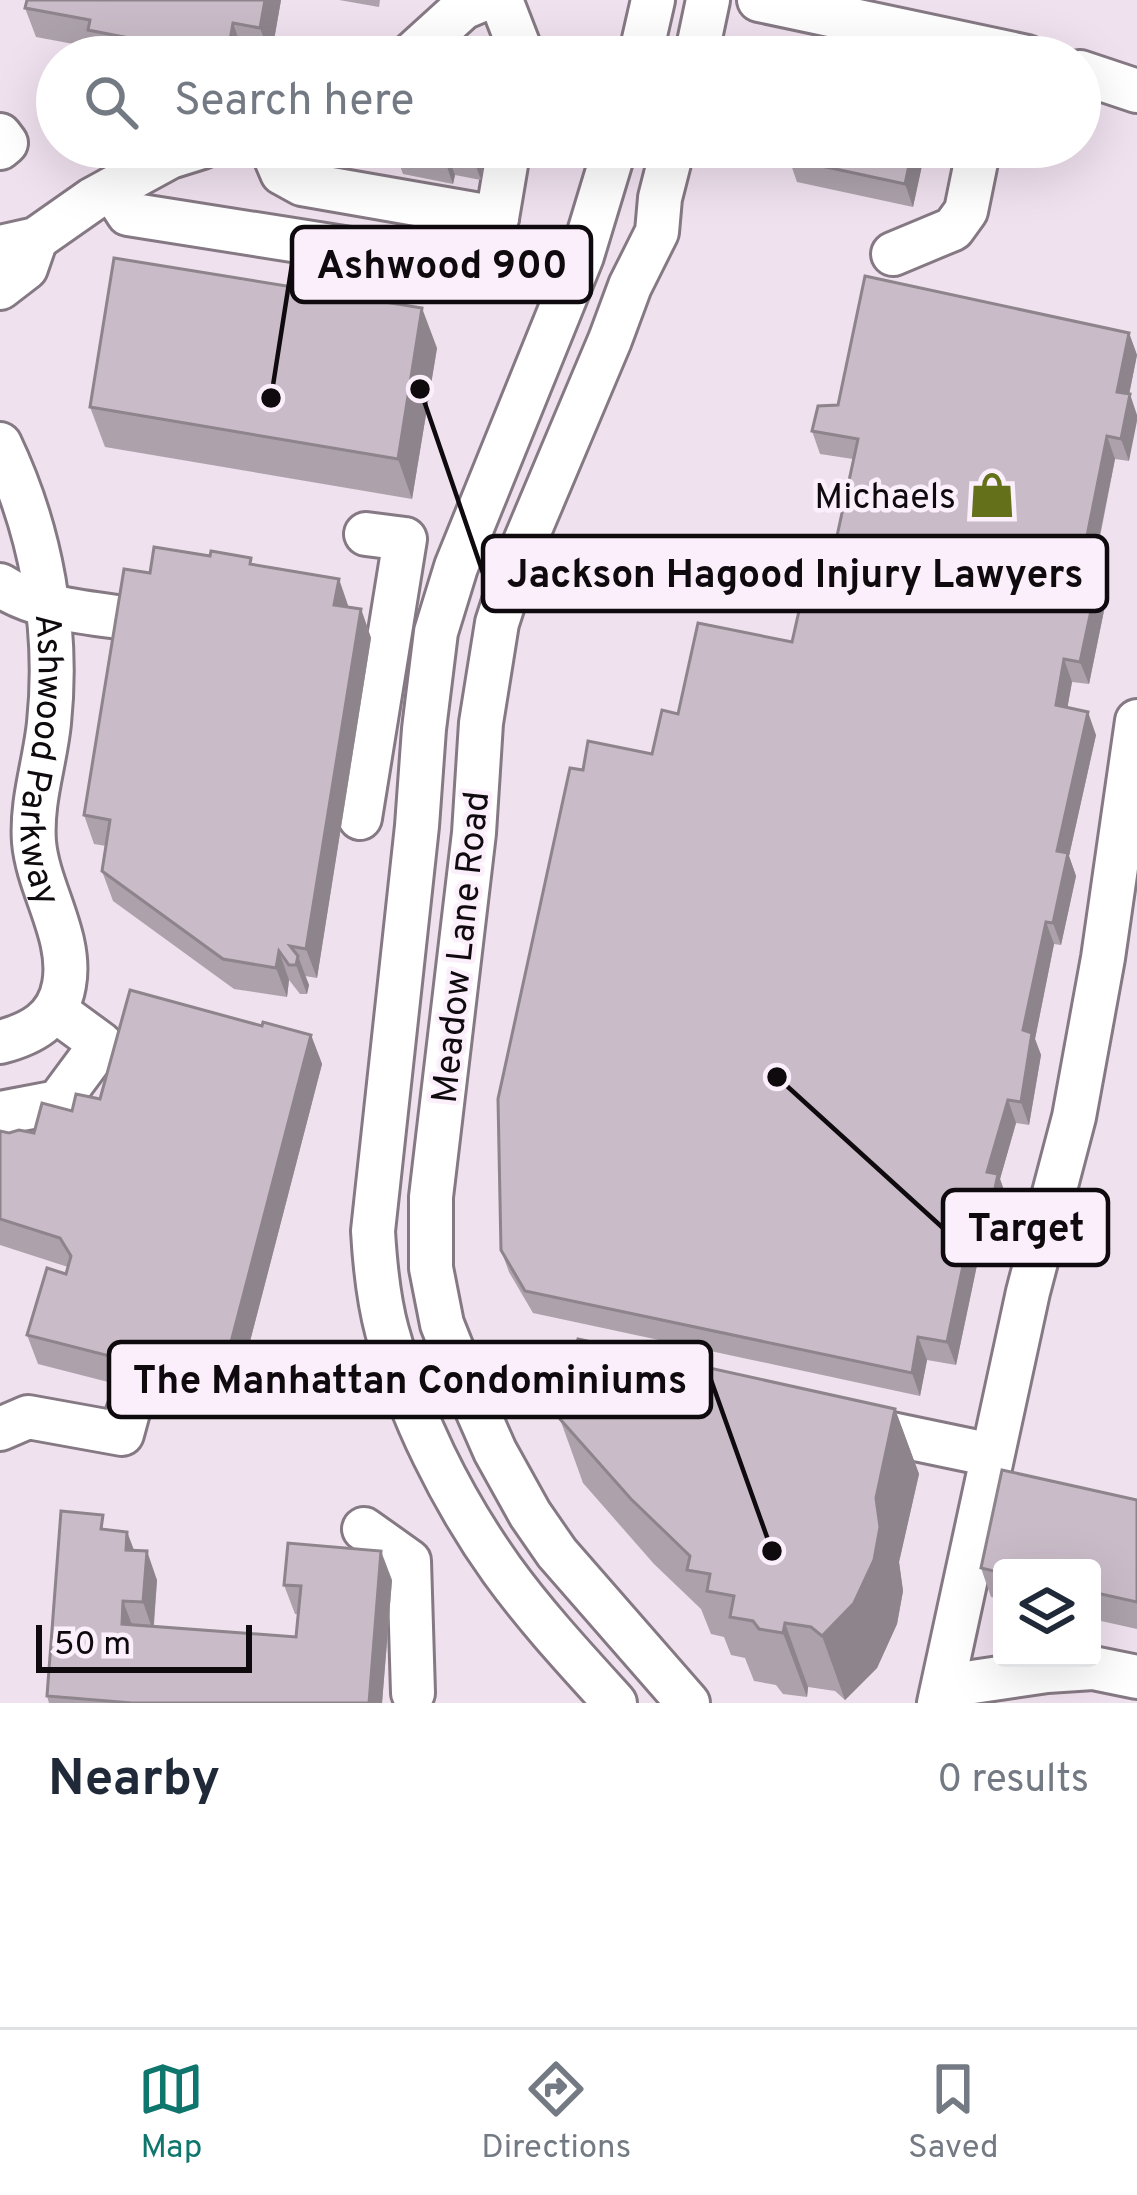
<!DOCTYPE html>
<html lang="en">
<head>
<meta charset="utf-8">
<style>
	:root { --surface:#fff; --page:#f2f2f3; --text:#1f2937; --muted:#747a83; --line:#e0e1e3; --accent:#0f766e }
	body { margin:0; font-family:Overpass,sans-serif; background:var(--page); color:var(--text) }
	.controls { position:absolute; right:36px; bottom:36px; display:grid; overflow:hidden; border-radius:12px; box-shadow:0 12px 48px #0002 }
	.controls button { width:108px; height:108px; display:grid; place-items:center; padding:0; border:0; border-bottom:3px solid var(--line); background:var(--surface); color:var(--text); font:60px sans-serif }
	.scale { position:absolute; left:36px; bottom:30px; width:216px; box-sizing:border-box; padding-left:12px; border:6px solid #0e0a0e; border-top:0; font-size:33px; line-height:42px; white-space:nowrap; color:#0e0a0e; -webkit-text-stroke:9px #fceffc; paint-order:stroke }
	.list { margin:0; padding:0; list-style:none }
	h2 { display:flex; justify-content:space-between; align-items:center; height:156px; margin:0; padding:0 48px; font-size:51px }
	h2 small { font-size:39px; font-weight:400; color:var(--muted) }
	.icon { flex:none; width:66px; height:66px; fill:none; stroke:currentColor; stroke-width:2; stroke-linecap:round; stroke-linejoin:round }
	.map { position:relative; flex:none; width:1137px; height:1703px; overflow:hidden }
	.search { position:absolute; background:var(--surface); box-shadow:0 12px 48px #0002; left:36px; right:36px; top:36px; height:132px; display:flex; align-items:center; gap:30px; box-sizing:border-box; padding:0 42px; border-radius:66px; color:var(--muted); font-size:45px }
	.sheet { height:324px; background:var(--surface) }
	nav { display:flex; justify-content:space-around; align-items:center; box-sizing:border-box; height:168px; border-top:3px solid var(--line); background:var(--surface); font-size:33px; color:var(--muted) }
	nav a { display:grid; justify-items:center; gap:6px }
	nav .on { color:var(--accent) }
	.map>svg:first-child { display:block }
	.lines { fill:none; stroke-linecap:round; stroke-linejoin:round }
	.minor-casing { stroke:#857984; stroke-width:48 }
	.minor { stroke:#fff; stroke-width:42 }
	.wall { fill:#ada2ac }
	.shaded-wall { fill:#8d848c }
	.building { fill:#c9bcc8; stroke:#8d848c; stroke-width:3 }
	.labels { text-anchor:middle; stroke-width:9; stroke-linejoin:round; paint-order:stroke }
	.poi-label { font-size:36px; fill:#0e0a0e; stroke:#fceffc; text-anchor:end }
	.street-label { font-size:36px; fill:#0e0a0e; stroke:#fceffc }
	.leader { fill:none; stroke:#0e0a0e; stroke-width:4.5 }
	.callout-dot { fill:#0e0a0e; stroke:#fceffc; stroke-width:4.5 }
	.callout { fill:#fceffc; stroke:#0e0a0e; stroke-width:4.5 }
	.callout-label { font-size:39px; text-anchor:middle; font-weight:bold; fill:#0e0a0e }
</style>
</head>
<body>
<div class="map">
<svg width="1137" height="1703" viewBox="0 0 1137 1703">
	<rect width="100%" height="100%" fill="#efe1ee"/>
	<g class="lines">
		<defs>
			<g id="minor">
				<path d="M501,0L523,57"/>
				<path d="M759,0L1027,57"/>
				<path d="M409,57L463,8L482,0"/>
				<path d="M640,57L653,0"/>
				<path d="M696,57L708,0"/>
				<path d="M1080,72L1137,91"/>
				<path d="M0,135L6,143L0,148"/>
				<path d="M271,147L282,173L302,184L497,218"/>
				<path d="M673,147L660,198L657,232L630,286L610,340L518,558L497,623L481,723L474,833L431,1197V1268L442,1324L470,1394L495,1451L530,1514L557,1553L688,1703"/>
				<path d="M112,189L128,214L445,264L483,249L497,218L509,147"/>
				<path d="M0,247L36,239L93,199L170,157L202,147"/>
				<path d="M893,254L953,229L966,211L979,147"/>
				<path d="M0,288L26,268L36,239"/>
				<path id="s1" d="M0,444C41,530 59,628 49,723C45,763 31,801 34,842C38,889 73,937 64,985C58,1020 31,1034 0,1042"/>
				<path d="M0,585C37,610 88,612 131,619"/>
				<path d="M360,818L405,539L366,534"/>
				<path d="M0,1113L58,1102L101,1044L56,1011"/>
				<path d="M853,1426L992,1455"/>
				<path d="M0,1429L28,1417L122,1434L128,1412"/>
				<path d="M364,1529L409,1561L413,1693"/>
				<path d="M615,1703C576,1660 536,1617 502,1570C452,1500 409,1414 387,1331C378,1298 375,1265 373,1231L417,826L424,729L436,632L456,567L582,256L615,147"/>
				<path d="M939,1703L1028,1292L1074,1117L1103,958L1137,721"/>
				<path d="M951,1703L959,1684L1047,1671L1093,1668L1137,1677"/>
			</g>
		</defs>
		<use href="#minor" class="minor-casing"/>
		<use href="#minor" class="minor"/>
	</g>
	<g class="wall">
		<path d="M27,0H281L271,57L243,52V57H98L95,48L36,37L25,8Z"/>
		<path d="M339,0H380L379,7Z"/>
		<path d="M396,147H487L481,180L455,175L453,184L403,174L395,152Z"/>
		<path d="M791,147H926L913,207L797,182L789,159Z"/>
		<path d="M1129,333L1137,355L1129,394V461L1115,459L1095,563L1109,586L1089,684L1072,682L1067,708L1096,735L1069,856L1076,876L1061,945L1054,944L1035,1039L1041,1055L1029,1125L1016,1123L1000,1179L1006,1196L991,1267L977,1265L956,1365L927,1360L920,1396L533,1313L509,1272L501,1250L583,770L652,754L678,714L792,642L821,610L853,459L820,454L812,431L838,405Z"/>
		<path d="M437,348L412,499L105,447L90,407Z"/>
		<path d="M254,564L349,607L361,609L371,638L317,978L305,976L309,985L307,994H300L289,980L287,997L234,989L113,901L102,871L106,846L94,844L84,815L150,573Z"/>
		<path d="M262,1026L311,1035L322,1064L240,1380L186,1402L38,1364L27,1335L66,1274L68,1267L0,1245V1131L9,1133H34L72,1111Z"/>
		<path d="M895,1409L919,1474L899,1562L903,1591L897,1624L877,1668L845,1700L835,1691L808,1687L807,1697L783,1694L776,1685L754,1681L745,1658L731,1655L724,1637L711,1634L701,1609L654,1564L583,1483L560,1419Z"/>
		<path d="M1137,1500V1629L1092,1619V1568H1002V1599L991,1597L981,1568Z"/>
		<path d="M108,1530L127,1532L134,1550L157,1580L154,1626L296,1637L298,1614H295L284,1585L392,1580L382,1703H49L47,1696Z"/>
	</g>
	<g class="shaded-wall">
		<path d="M265,0H281L271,57L260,28Z"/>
		<path d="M233,23L243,52V57H233L229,46Z"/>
		<path d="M475,147H487L481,180L473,158Z"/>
		<path d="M913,147H926L913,207L905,184Z"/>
		<path d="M447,153L455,175L453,184L445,161Z"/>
		<path d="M422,308L437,348L412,499L398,459Z"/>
		<path d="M1129,333L1137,355L1125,415L1117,392Z"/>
		<path d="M1130,394L1137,415V421L1129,461L1121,439Z"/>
		<path d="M1107,436L1115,459L1090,583L1082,561Z"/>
		<path d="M1101,564L1109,586L1089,684L1080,662Z"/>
		<path d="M339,579L349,608L334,605Z"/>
		<path d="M361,609L371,638L317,978L306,949Z"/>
		<path d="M1064,659L1072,682L1064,727L1056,705Z"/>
		<path d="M1088,712L1096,735L1069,856L1076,876L1061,945L1053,923L1057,851Z"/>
		<path d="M1046,922L1054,944L1035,1039L1041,1055L1029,1125L1021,1102L1023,1030Z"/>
		<path d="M279,951L289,980L287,997L276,968Z"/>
		<path d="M298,956L309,985L307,994L296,965Z"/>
		<path d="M311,1035L322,1064L240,1380L229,1350Z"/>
		<path d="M1008,1100L1016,1123L1000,1179L1006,1196L991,1267L983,1245L987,1172Z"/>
		<path d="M968,1242L977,1265L956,1365L947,1342Z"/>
		<path d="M918,1337L927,1360L920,1396L912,1373Z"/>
		<path d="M895,1409L919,1474L899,1562L903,1591L897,1624L877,1668L845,1700L822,1636Z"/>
		<path d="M127,1532L138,1561L126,1550Z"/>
		<path d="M147,1551L157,1580L153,1631L143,1602Z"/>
		<path d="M381,1551L392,1580L382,1703H369Z"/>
		<path d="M123,1601L134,1630L122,1624Z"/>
		<path d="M785,1623L808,1687L807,1697L783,1633Z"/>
	</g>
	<g class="building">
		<path d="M27,0H265L260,28L233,23L229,46L210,43L207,57H126L129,38L88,30L90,20L25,8Z"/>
		<path d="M396,147H475L473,158L447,153L445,161L395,152Z"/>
		<path d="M791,147H913L905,184L789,159Z"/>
		<path d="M114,258L422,308L398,459L90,407Z"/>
		<path d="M865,276L1129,333L1117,392L1130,394L1121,439L1107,436L1082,561L1101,564L1080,662L1064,659L1056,705L1088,712L1057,851L1068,853L1053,923L1046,922L1023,1030L1032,1033L1021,1102L1008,1100L987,1172L998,1174L983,1245L968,1242L947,1342L918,1337L912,1373L525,1291L501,1250L498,1099L570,768L583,770L588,741L652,754L662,710L678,714L698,623L792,642L799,611L821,610L858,439L812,431L818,406L838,405Z"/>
		<path d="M154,547L210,556L211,551L251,558L250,564L339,579L334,605L361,609L306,949L290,946L298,956L296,965H289L279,951L276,968L223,959L102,871L110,820L84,815L124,569L150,573Z"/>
		<path d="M130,990L262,1026L263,1022L311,1035L229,1350L176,1373L27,1335L47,1268L66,1274L71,1256L60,1238L0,1219V1131L9,1133L19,1130L34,1133L42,1103L72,1111L76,1094L100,1099Z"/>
		<path d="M578,1339L895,1409L876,1498L880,1527L874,1560L854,1603L822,1636L811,1627L785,1623L783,1633L759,1629L753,1621L730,1617L734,1596L707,1591L710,1574L687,1570L690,1556L631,1499L560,1419Z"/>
		<path d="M1002,1470L1137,1500V1602L1092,1592V1568H1002V1573L981,1568Z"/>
		<path d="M61,1511L103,1515L101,1529L127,1532L126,1550L147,1551L143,1602L123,1601L122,1624L296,1637L301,1586L284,1585L288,1543L381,1551L369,1703H132L47,1696Z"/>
	</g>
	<defs>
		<symbol id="shop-bare" viewBox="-9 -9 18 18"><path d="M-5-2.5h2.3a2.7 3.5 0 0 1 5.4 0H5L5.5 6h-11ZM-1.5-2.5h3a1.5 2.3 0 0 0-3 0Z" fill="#64701a" stroke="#fceffc" stroke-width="2.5" paint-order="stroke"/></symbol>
	</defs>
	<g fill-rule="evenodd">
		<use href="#shop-bare" x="959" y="462" width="66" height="66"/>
	</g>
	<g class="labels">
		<g class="poi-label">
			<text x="956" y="508">Michaels</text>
		</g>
		<g class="street-label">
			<text dy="13" stroke="none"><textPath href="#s1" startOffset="324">Ashwood Parkway</textPath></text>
			<text transform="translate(459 947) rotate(-84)" y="13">Meadow Lane Road</text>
		</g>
	</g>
	<path class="leader" d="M271 398L292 264M420 389L483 573M777 1077L943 1228M772 1551L711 1380"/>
	<g class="callout-dot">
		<circle cx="271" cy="398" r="12"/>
		<circle cx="420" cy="389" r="12"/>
		<circle cx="777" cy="1077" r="12"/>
		<circle cx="772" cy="1551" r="12"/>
	</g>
	<g class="callout">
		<rect x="292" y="227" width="299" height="75" rx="12"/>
		<rect x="483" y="536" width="624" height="75" rx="12"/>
		<rect x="943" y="1190" width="165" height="75" rx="12"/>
		<rect x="109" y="1342" width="602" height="75" rx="12"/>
	</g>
	<g class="callout-label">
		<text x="442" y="278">Ashwood 900</text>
		<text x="795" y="587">Jackson Hagood Injury Lawyers</text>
		<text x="1026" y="1241">Target</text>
		<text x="410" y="1393">The Manhattan Condominiums</text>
	</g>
</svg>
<div class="controls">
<button><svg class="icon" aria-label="layers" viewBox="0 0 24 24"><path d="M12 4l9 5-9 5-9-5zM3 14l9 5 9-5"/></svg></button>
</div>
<div class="scale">50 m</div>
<div class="search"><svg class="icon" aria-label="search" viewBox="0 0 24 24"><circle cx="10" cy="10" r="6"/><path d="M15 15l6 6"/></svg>Search here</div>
</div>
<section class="sheet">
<h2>Nearby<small>0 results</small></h2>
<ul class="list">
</ul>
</section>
<nav>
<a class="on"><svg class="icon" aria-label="map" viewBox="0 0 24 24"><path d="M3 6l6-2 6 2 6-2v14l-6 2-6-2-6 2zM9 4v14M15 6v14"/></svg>Map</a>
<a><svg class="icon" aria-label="directions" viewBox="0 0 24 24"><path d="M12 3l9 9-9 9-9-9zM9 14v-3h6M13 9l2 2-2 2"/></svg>Directions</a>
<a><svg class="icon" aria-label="saved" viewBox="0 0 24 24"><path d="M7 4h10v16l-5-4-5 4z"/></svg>Saved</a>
</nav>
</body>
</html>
